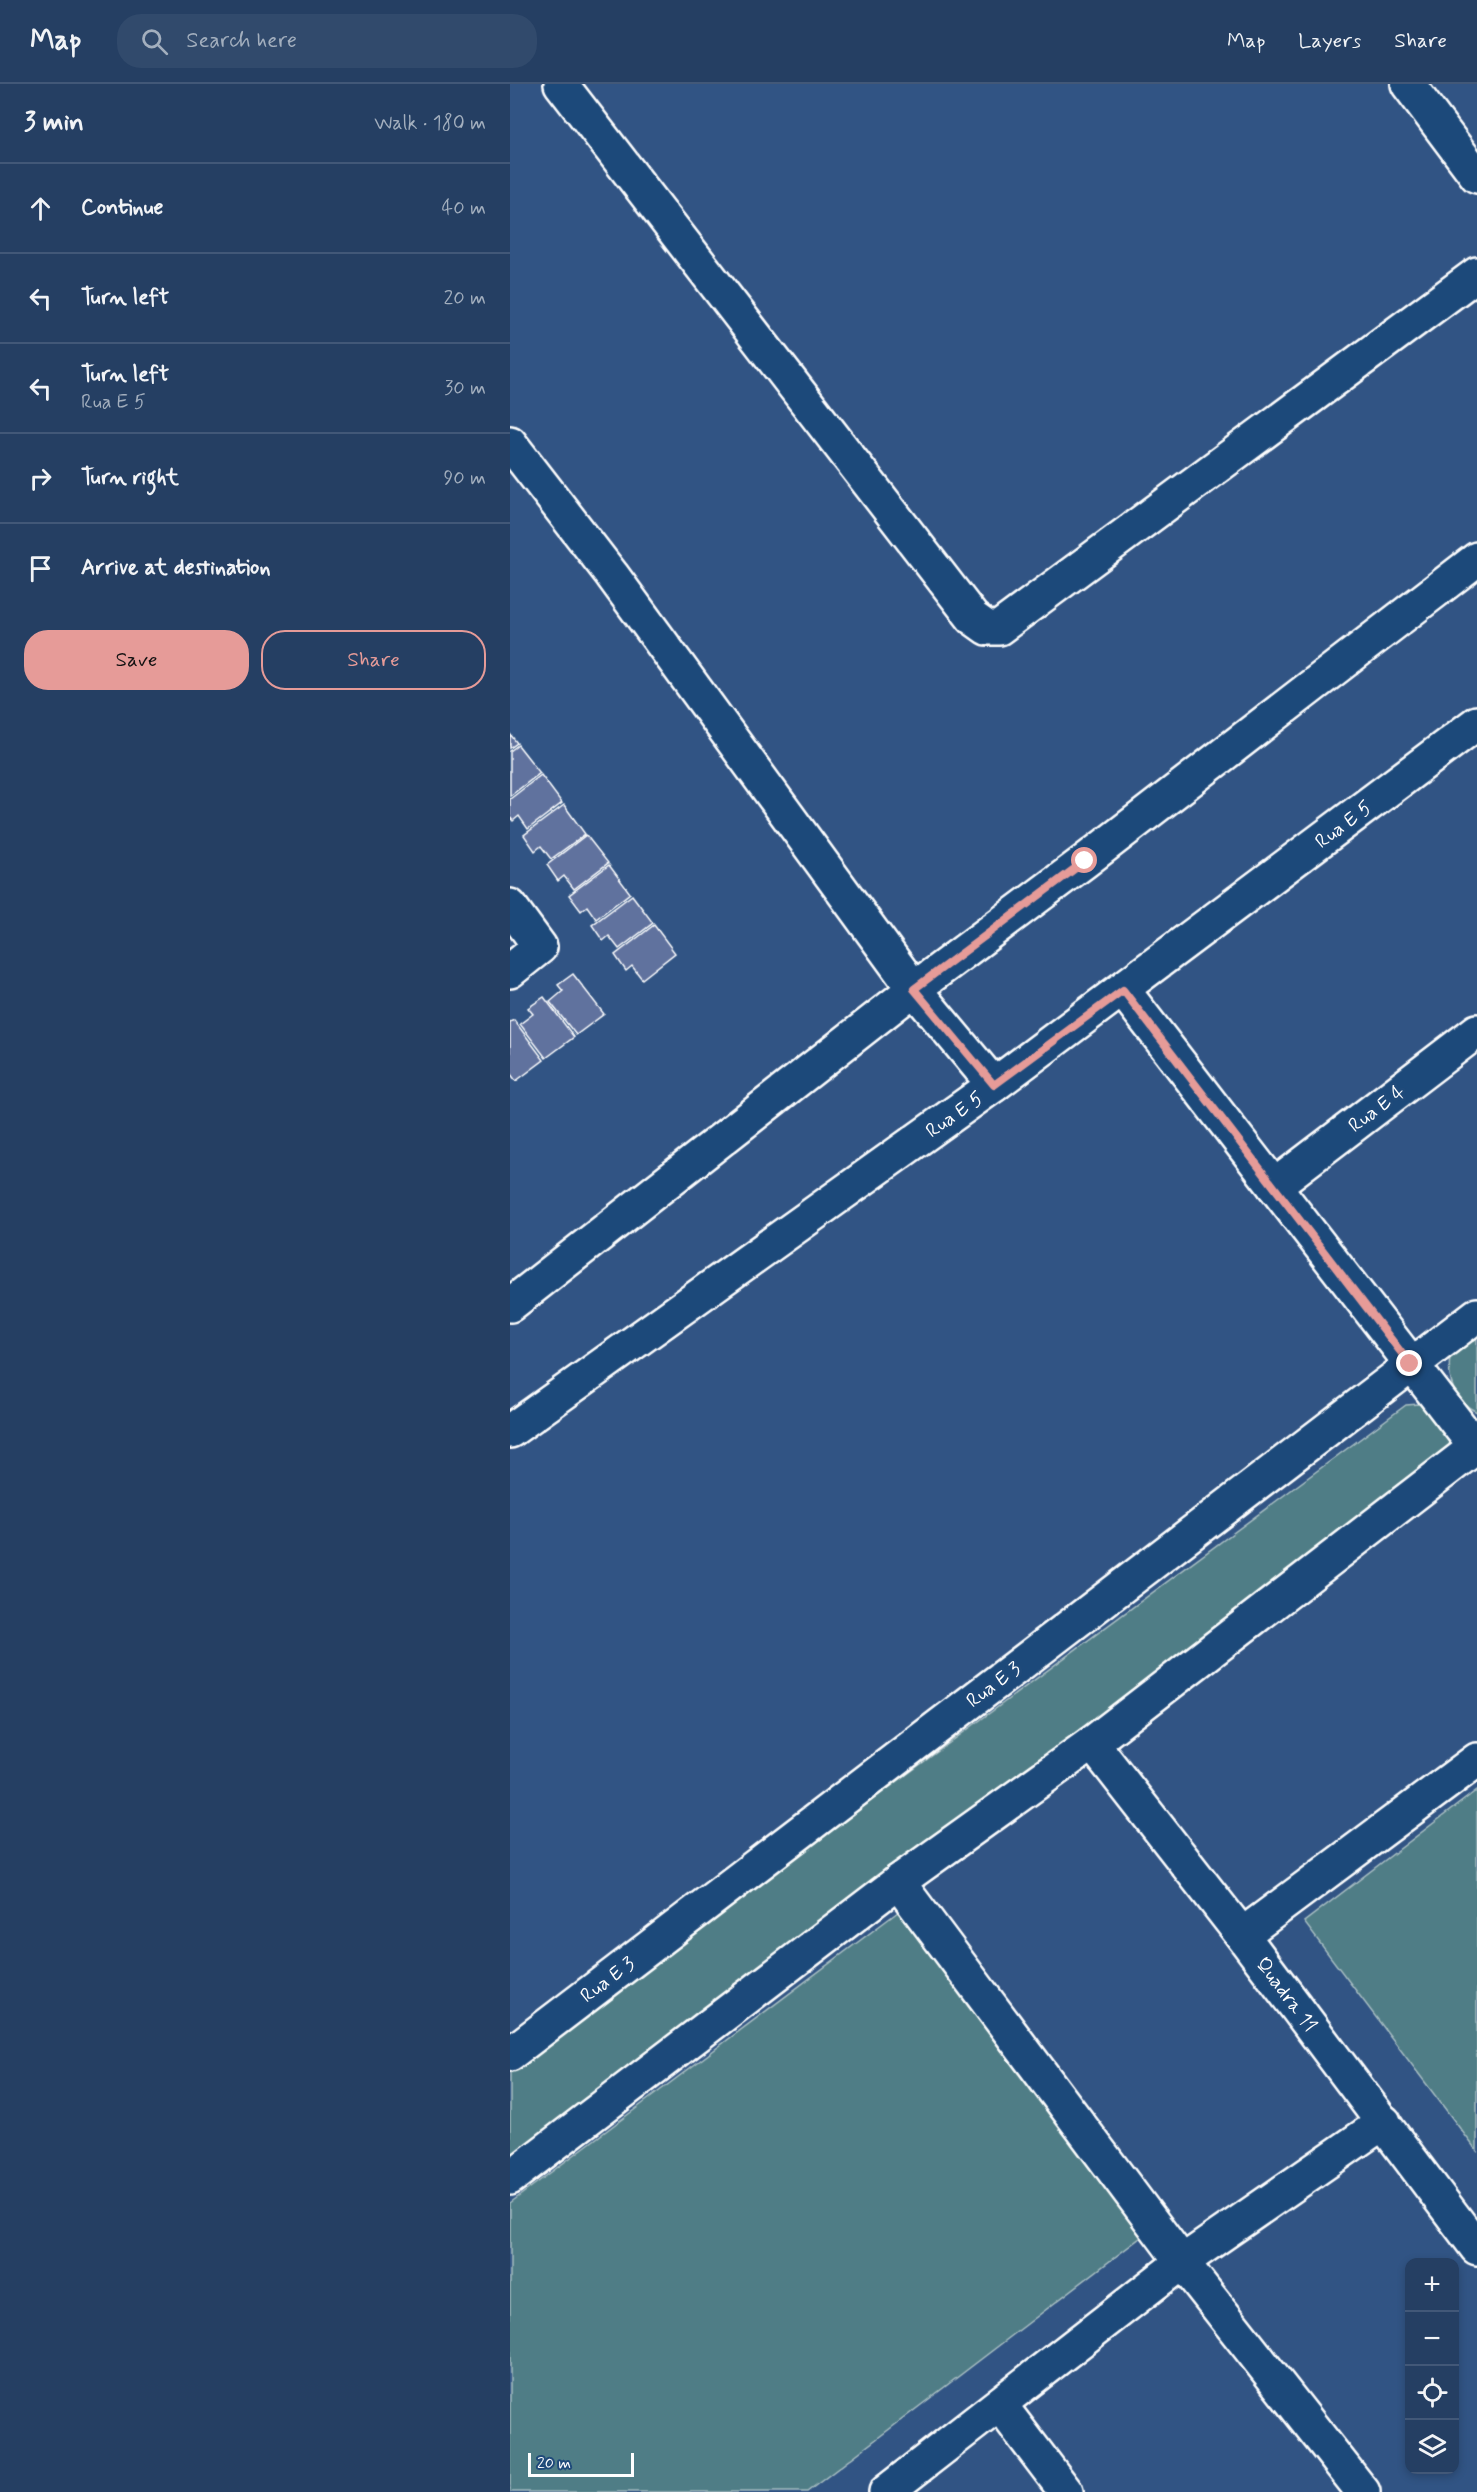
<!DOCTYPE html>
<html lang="en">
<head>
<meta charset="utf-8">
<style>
	:root { --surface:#253f63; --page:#314a6c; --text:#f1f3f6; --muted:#a3afbe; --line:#425878; --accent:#e69b98 }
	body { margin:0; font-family:Mynerve,sans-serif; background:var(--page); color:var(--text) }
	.controls { position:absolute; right:18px; bottom:18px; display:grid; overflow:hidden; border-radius:12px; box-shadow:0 3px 9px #0003 }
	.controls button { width:54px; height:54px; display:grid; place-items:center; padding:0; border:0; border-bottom:2px solid var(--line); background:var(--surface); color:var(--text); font:30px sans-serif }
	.scale { position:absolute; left:18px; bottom:15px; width:106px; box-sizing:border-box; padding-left:6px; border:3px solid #fff; border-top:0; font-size:16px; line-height:21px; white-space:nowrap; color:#fff; -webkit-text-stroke:4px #1f4a7a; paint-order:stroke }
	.stop { position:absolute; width:18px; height:18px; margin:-14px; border:4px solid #e69b98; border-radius:50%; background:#fff }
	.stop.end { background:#e69b98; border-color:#fff; box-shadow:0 2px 6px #0008 }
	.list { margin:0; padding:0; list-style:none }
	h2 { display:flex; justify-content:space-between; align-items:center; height:78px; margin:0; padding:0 24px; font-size:26px }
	h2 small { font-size:20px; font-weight:400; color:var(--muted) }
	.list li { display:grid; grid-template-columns:39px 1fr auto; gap:18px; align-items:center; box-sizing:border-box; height:90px; padding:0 24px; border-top:2px solid var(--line) }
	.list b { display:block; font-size:22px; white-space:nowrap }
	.list p { margin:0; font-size:20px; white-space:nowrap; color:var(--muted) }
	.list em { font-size:20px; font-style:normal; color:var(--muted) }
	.actions { display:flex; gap:12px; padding:18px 24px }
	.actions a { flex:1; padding:14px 0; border:2px solid var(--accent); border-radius:24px; text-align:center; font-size:21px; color:var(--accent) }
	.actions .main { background:var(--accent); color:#111 }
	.icon { flex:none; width:33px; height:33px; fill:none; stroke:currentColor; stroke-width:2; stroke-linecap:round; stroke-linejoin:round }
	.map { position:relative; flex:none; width:967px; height:2408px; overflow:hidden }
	header { display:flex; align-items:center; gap:36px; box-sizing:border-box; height:84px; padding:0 30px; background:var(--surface); border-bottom:2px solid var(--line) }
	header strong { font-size:28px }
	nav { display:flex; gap:33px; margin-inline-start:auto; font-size:21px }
	.search { width:420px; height:54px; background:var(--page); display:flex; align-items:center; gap:15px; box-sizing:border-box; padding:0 21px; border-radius:24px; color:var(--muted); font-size:22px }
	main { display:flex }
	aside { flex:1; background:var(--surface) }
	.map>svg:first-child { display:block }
	.green { fill:#507d86; stroke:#a8bec2; stroke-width:1.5 }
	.building { fill:#61729e; stroke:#fff; stroke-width:1.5 }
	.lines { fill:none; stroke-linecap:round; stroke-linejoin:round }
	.minor-casing { stroke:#fff; stroke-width:38 }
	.minor { stroke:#1f4a7a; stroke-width:33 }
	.route { stroke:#e69b98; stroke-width:8 }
	.labels { text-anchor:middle; stroke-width:6; stroke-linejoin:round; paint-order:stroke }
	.street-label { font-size:20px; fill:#fff; stroke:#1f4a7a }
</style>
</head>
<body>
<header>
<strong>Map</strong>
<div class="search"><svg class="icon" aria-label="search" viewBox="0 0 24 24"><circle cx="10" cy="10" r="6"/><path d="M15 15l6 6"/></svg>Search here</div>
<nav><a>Map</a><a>Layers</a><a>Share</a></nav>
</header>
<main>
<aside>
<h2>3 min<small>Walk · 180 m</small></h2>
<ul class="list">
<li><svg class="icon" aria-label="ahead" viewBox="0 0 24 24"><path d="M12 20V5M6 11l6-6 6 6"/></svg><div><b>Continue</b></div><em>40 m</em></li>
<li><svg class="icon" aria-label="left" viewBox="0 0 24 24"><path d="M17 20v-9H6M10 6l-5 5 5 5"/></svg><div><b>Turn left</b></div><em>20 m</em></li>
<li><svg class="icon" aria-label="left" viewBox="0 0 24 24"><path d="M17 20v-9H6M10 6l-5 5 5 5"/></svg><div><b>Turn left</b><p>Rua E 5</p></div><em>30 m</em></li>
<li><svg class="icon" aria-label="right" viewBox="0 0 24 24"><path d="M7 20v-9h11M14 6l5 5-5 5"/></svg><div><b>Turn right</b></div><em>90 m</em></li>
<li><svg class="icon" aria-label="arrive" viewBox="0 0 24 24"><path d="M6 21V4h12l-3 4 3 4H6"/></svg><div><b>Arrive at destination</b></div></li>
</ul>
<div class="actions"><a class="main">Save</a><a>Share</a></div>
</aside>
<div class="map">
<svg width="967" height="2408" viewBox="0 0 967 2408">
	<rect width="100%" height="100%" fill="#315484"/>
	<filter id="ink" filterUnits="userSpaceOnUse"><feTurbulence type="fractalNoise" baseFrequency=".0167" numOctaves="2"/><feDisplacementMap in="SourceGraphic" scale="12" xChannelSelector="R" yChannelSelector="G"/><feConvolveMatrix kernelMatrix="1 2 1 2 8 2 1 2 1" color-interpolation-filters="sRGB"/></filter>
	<g filter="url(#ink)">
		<g class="green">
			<path d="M967,1251V1328C943,1317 937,1296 940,1271Z"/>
			<path d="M909,1320C939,1329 937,1342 947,1368L0,2079V1984L896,1321Z"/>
			<path d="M967,1706V2067L794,1838Z"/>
			<path d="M392,1825L639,2147L297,2408H0V2119Z"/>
		</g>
		<g class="building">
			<path d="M0,650L7,659L0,664Z"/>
			<path d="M8,661L30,689L0,712V667Z"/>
			<path d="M31,691L52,719L18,745L9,732L3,737L0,733V715Z"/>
			<path d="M54,721L75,750L41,775L31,762L25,767L14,751Z"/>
			<path d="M76,751L98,779L64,805L54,792L48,797L37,781Z"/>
			<path d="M99,781L120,809L86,835L77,822L71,827L59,811Z"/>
			<path d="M122,811L143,839L109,865L99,852L93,857L82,841Z"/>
			<path d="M144,841L165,869L132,895L122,882L116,887L105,871Z"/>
			<path d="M63,890L94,930L66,951L40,918L53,907L48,901Z"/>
			<path d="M34,913L64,953L36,974L10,940L23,930L18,924Z"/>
			<path d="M4,936L34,976L6,997L0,989V938Z"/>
		</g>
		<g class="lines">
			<defs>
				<g id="minor">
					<path d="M51,0L463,534L477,544H489L967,190"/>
					<path d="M898,0L967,92"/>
					<path d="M0,359L102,491L404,905L484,1001"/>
					<path d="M0,822L30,863L0,887"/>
					<path d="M613,906L967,1365"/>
					<path d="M764,1102L967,947"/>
					<path d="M0,1221L404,905L575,777L967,475"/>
					<path d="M0,1347L484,1001L967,639"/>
					<path d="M582,1659L732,1851L967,2164"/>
					<path d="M388,1798L672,2178L853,2408"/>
					<path d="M732,1851L967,1676"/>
					<path d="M0,1970L967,1231"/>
					<path d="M0,2094L388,1798L582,1659L967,1362"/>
					<path d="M490,2321L556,2408"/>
					<path d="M376,2408L672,2178L874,2038"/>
				</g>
			</defs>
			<use href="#minor" class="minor-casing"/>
			<use href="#minor" class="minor"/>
		</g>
	</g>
	<g class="lines" filter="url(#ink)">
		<path class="route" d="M575,777L404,905L484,1001L613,906L900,1280"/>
	</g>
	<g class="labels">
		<g class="street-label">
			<text transform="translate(833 740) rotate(-37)" y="7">Rua E 5</text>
			<text transform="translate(866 1024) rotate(-37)" y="7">Rua E 4</text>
			<text transform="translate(444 1030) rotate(-35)" y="7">Rua E 5</text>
			<text transform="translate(483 1600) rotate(-37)" y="7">Rua E 3</text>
			<text transform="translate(97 1895) rotate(-37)" y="7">Rua E 3</text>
			<text transform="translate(777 1910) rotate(53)" y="7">Quadra 11</text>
		</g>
	</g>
</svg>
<div class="controls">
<button>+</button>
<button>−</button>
<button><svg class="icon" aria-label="locate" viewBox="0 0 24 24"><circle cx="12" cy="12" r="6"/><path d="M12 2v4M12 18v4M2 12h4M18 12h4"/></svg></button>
<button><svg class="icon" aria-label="layers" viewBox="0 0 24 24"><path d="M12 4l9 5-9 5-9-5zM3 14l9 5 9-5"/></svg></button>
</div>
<div class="scale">20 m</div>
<div class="stop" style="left:575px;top:777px"></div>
<div class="stop end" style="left:900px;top:1280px"></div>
</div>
</main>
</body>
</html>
